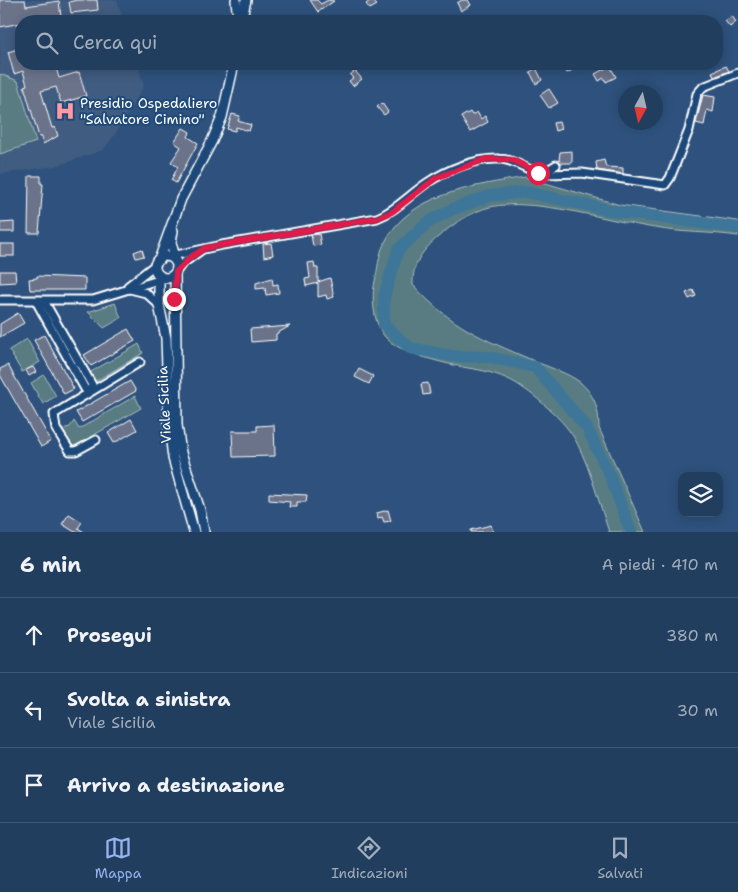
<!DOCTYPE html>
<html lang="it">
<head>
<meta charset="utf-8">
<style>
	:root { --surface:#223e5e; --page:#2e4967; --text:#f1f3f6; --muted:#a2aebc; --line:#3f5773; --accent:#95b2f1 }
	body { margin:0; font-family:"Shantell Sans",sans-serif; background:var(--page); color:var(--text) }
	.controls { position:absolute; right:15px; bottom:15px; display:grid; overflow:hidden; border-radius:10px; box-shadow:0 2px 12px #0003 }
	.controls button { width:45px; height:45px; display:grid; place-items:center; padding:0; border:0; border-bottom:1px solid var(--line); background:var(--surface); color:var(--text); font:25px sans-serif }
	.compass { position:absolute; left:618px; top:85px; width:45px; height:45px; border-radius:50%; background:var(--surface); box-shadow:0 2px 12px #0003; rotate:188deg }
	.stop { position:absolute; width:15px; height:15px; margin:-11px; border:4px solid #e11d48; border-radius:50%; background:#fff }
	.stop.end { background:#e11d48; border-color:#fff; box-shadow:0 1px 5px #0008 }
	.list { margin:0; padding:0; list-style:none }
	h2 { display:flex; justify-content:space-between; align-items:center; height:65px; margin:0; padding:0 20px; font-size:21px }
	h2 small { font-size:16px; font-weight:400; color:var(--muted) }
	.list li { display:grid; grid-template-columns:32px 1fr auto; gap:15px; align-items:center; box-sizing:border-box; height:75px; padding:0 20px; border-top:1px solid var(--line) }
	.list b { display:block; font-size:19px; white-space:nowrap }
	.list p { margin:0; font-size:16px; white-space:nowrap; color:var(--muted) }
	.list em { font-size:16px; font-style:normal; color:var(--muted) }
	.icon { flex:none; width:28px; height:28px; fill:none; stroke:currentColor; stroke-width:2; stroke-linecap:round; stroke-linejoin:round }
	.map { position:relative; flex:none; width:738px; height:532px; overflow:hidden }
	.search { position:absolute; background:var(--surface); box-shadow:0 2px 12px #0003; left:15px; right:15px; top:15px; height:55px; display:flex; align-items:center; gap:12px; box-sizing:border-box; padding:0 18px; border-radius:20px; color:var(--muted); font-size:19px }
	.sheet { height:290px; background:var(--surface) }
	nav { display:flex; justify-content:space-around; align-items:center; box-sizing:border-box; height:70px; border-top:1px solid var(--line); background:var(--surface); font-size:14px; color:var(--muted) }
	nav a { display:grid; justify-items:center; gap:2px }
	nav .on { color:var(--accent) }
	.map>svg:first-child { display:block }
	.built { fill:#405c81 }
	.green { fill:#597c81; stroke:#acbec0 }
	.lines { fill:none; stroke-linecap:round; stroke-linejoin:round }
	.river { stroke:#3e7699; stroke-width:12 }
	.building { fill:#6a738a; stroke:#fff }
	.minor-casing { stroke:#fff; stroke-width:11 }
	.major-casing { stroke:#fff; stroke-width:12 }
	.minor { stroke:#1f4a7a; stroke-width:7 }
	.major { stroke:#1f4a7a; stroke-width:9 }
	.route { stroke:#e11d48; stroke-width:6 }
	.labels { text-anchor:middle; stroke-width:4; stroke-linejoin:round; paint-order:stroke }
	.poi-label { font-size:14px; fill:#fff; stroke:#1f4a7a; text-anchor:start }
	.street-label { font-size:14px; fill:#fff; stroke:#1f4a7a }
</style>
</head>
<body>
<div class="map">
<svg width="738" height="532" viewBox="0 0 738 532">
	<rect width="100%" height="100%" fill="#2e527d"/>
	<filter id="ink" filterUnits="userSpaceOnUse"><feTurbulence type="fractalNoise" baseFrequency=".02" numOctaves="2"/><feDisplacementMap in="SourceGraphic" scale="10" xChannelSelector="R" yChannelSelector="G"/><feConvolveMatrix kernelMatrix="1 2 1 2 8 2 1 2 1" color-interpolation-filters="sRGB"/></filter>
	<g filter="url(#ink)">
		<path class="built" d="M0,0H117L124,21H21V64H137L144,85L114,136L103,150L56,166L0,174Z"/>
		<g class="green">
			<path d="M0,74L18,81L36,142L0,154Z"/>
			<path d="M525,177L620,205L738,221V236C711,232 682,233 655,228C609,221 534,197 490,207C472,211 452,225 438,237C422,251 412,264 413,285C452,327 481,338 532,360C547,367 569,373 581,383C595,396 599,409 599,428L645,532H609C599,503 591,471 577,443C567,422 532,392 512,381C498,374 483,370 468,368C447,364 402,354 387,339C373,325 371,298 375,281C378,269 378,256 384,244C408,193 475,186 525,177Z"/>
			<path d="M115,303L121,318L104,328L88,312Z"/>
			<path d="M27,339L40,362L22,372L9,350Z"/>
			<path d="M139,344L143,353L94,382L89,373Z"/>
			<path d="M44,375L56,396L43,404L31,383Z"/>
			<path d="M135,396L141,408L73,447L62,429L70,427L74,421L79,429Z"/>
		</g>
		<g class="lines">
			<path class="river" d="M631,532L610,476L587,428L535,367L489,357L452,356L410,348L384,325V297L398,250L427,223L453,209L489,196L525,192L614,211L738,228"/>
		</g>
		<g class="building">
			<path d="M0,0H25L26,6L59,1L61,17L21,21V23L0,27Z"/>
			<path d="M77,0H97L98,10L71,13L69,2Z"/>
			<path d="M310,0H317L321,4L328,0L334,1L318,12Z"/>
			<path d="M371,0L377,5L370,9L366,4Z"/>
			<path d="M462,0H468L471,5L461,11L457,3Z"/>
			<path d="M732,16L736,22L730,27L725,21Z"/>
			<path d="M21,48V64H55L59,78L79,72L86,96L61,103L56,87L41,91L52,128L55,127L58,136L43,144L42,137H39L24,86L27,85L23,71L14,74L8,52Z"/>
			<path d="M570,64H574L576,68L567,73L564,67Z"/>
			<path d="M610,66L616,77L606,82L604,78L599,81L595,74Z"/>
			<path d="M726,66L729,71L714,77L712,72Z"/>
			<path d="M536,68L542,80L536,84L530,72Z"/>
			<path d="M355,71L362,79L353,86L349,81L353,78L350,75Z"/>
			<path d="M549,89L558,103L549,108L540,95Z"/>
			<path d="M703,95L715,97L713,112L707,110L704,125L696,123Z"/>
			<path d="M382,103L388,112L384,115L377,107Z"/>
			<path d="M470,112L472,115L477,112L481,119L485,116L488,122L470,132L461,117Z"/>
			<path d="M232,114L240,116L238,121L251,125L249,131L236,127L235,131L227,129Z"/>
			<path d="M559,122L561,129L555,131L553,123Z"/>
			<path d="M183,128L190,132L188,137L198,143L176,183L171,180L178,167L171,162L181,147L174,142Z"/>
			<path d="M572,151V163H561L559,160L560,152Z"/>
			<path d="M604,160L606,167L623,168V174L597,170L596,162Z"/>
			<path d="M29,176H41V184H43L39,233H28Z"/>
			<path d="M14,222V232H0V223Z"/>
			<path d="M319,234L321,245L313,246L311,235Z"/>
			<path d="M271,243L273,255L264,257L263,244Z"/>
			<rect x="0" y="244" width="14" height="12"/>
			<path d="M142,249L144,256L136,258L134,252Z"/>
			<path d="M314,262L315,268H318V282L330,278L334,297L327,299L326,295L318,297V283L306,286L305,279L310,278L308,263Z"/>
			<path d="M0,271H15L16,282L0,283Z"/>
			<path d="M37,276L85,278V290H30L29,279L37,278Z"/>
			<path d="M272,278L273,285L278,284L279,293L266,295L265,288L256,289V283Z"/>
			<path d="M693,290L696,296L689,299L686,293Z"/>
			<path d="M18,313L24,323L0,337V324Z"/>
			<path d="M290,326L276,334V340L251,342L250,329Z"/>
			<path d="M128,329L135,341L91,366L84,355Z"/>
			<path d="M44,335L74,389L64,394L34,340Z"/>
			<path d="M8,365L51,441L41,447L0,375V369Z"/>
			<path d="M33,367L36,372L29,376L26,370Z"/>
			<path d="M359,369L373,376L369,384L355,377Z"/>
			<path d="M130,381L136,391L82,422L76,412Z"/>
			<path d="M428,383L430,394L423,395L421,384Z"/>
			<path d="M131,419L137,430L114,443L108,433Z"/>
			<path d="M274,425L275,456L233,457L232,431H257V426Z"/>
			<path d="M269,493L307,495L306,502H297V507H289L290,502L269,500Z"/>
			<path d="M388,510L391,521L384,522L382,517L378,518L377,513Z"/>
			<path d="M69,514L82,522L78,528L84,532H75L62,524Z"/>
			<path d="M491,525L493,532H471V530Z"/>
		</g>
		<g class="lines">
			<defs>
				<g id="minor">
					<path d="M546,174L582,173L665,185L670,178L689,130L697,94L703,87L738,73"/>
					<path d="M167,257L222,245L377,218C397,210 409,195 427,183C446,170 476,158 499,159C517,159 528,173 546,174V171L556,165"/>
					<path d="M176,272L182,264L200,251"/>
					<path d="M128,286L156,264"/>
					<path d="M130,289L146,293L159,305"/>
					<path d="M0,300H93L165,278"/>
					<path d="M36,301L85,389L90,391L92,385L44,301"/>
					<path d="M96,440L76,451H70L56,429L54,414L140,362"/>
				</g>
				<g id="major">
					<path d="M236,0L238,20"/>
					<path d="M241,21L246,0"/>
					<path d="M173,231L171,242L176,262"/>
					<circle cx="166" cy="267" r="11"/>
					<path d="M159,260L181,199L212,141L222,117L234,64"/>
					<path d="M175,273L177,425L181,453L200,510L204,532"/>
					<path d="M159,275V305L166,338L169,425L173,458L194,532"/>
				</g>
			</defs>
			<use href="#minor" class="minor-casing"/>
			<use href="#major" class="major-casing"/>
			<use href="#minor" class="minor"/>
			<use href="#major" class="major"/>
		</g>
	</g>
	<g class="lines" filter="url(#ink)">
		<path class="route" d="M174,299L176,272L191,257L205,248L377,218L392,212L436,178L486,159L513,160L538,173"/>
	</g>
	<defs>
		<symbol id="hospital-bare" viewBox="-9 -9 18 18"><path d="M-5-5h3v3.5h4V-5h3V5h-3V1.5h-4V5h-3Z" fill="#ff9aa2" stroke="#1f4a7a" stroke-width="2.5" paint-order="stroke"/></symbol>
	</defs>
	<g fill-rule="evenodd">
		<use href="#hospital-bare" x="51" y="97" width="28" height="28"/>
	</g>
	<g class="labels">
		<g class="poi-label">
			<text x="80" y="108">Presidio Ospedaliero<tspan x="80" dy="16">"Salvatore Cimino"</tspan></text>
		</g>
		<g class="street-label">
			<text transform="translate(164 405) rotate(-93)" y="5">Viale Sicilia</text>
		</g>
	</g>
</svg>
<div class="controls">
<button><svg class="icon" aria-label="layers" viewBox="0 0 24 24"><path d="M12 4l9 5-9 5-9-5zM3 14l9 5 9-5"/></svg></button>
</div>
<svg class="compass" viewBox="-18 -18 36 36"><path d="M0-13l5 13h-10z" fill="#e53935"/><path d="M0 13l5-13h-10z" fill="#a2aebc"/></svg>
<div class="stop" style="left:538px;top:173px"></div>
<div class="stop end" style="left:174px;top:299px"></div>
<div class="search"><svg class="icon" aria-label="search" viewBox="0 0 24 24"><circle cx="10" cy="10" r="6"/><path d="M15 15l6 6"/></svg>Cerca qui</div>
</div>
<section class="sheet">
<h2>6 min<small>A piedi · 410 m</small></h2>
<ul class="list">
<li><svg class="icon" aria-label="ahead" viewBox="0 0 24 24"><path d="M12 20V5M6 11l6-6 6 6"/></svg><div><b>Prosegui</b></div><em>380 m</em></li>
<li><svg class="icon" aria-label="left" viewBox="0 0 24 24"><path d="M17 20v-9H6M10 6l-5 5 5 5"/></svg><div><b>Svolta a sinistra</b><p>Viale Sicilia</p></div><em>30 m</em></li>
<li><svg class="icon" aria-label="arrive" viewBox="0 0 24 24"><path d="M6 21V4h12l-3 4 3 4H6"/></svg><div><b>Arrivo a destinazione</b></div></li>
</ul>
</section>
<nav>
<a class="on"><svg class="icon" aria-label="map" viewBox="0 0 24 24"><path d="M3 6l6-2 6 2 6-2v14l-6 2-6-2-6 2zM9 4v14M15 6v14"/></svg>Mappa</a>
<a><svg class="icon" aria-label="directions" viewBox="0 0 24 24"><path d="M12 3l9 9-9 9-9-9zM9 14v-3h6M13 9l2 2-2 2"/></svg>Indicazioni</a>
<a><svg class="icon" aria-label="saved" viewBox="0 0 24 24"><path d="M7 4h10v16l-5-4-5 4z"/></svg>Salvati</a>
</nav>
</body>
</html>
